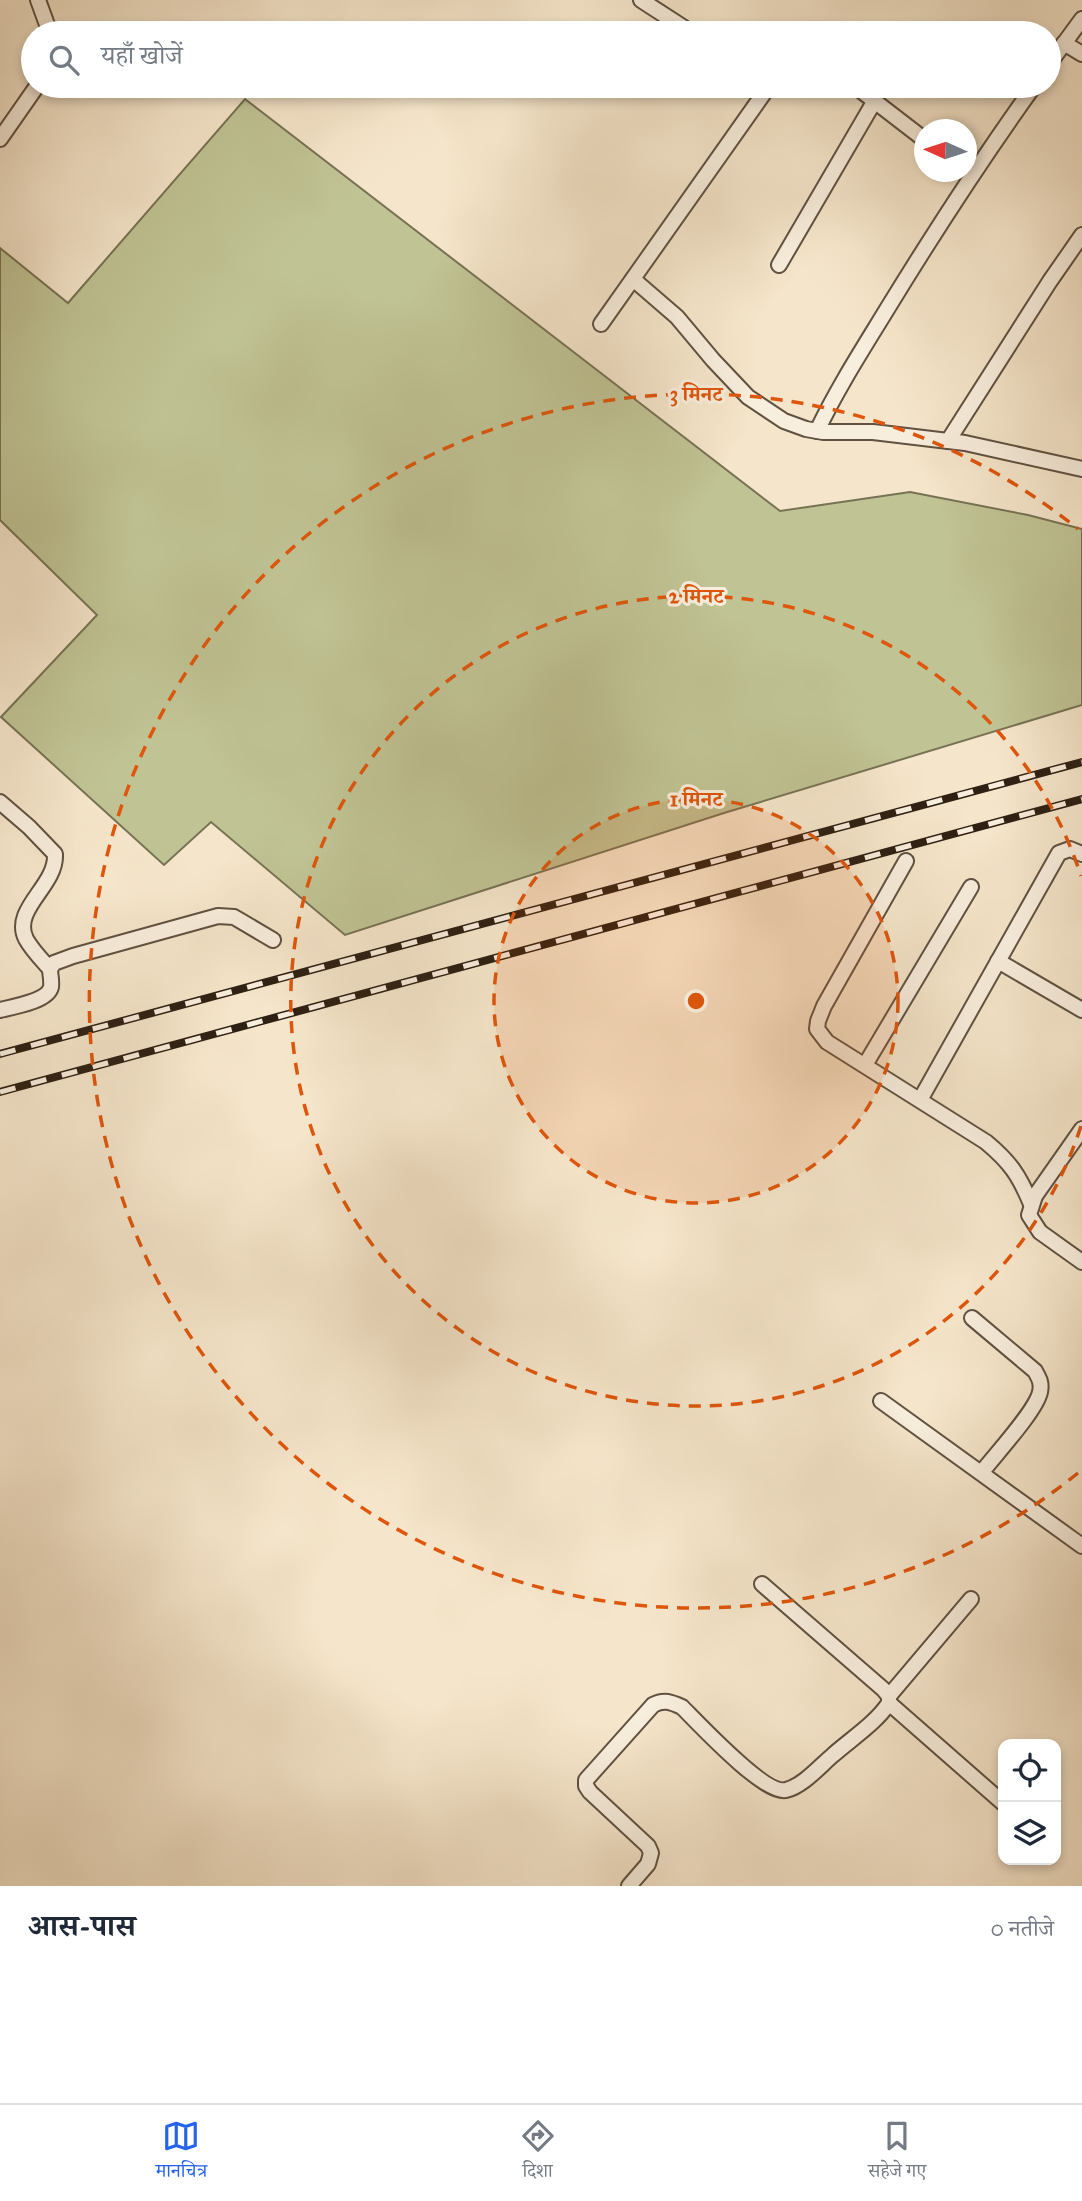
<!DOCTYPE html>
<html lang="hi">
<head>
<meta charset="utf-8">
<style>
	:root { --surface:#fff; --page:#f6f6f7; --text:#1f2937; --muted:#747a83; --line:#e0e1e3; --accent:#2563eb }
	body { margin:0; font-family:"IM FELL Great Primer","Noto Serif Devanagari",serif; background:var(--page); color:var(--text) }
	.controls { position:absolute; right:21px; bottom:21px; display:grid; overflow:hidden; border-radius:14px; box-shadow:0 4px 10px #0003 }
	.controls button { width:63px; height:63px; display:grid; place-items:center; padding:0; border:0; border-bottom:2px solid var(--line); background:var(--surface); color:var(--text); font:35px sans-serif }
	.compass { position:absolute; left:914px; top:119px; width:63px; height:63px; border-radius:50%; background:var(--surface); box-shadow:0 4px 10px #0003; rotate:273deg }
	.list { margin:0; padding:0; list-style:none }
	h2 { display:flex; justify-content:space-between; align-items:center; height:91px; margin:0; padding:0 28px; font-size:30px }
	h2 small { font-size:23px; font-weight:400; color:var(--muted) }
	.icon { flex:none; width:38px; height:38px; fill:none; stroke:currentColor; stroke-width:2; stroke-linecap:round; stroke-linejoin:round }
	.map { position:relative; flex:none; width:1082px; height:1886px; overflow:hidden }
	.search { position:absolute; background:var(--surface); box-shadow:0 4px 10px #0003; left:21px; right:21px; top:21px; height:77px; display:flex; align-items:center; gap:18px; box-sizing:border-box; padding:0 24px; border-radius:38px; color:var(--muted); font-size:26px }
	.sheet { height:217px; background:var(--surface) }
	nav { display:flex; justify-content:space-around; align-items:center; box-sizing:border-box; height:98px; border-top:2px solid var(--line); background:var(--surface); font-size:19px; color:var(--muted) }
	nav a { display:grid; justify-items:center; gap:4px }
	nav .on { color:var(--accent) }
	.map>svg:first-child { display:block }
	.green { fill:#c0c394; stroke:#777254; stroke-width:2 }
	.lines { fill:none; stroke-linecap:round; stroke-linejoin:round }
	.minor-casing { stroke:#605141; stroke-width:18 }
	.minor { stroke:#f8eedd; stroke-width:14 }
	.rail-casing { stroke:#2e2013; stroke-width:8 }
	.rail { stroke:#f8eedd; stroke-width:5; stroke-dasharray:16; stroke-linecap:butt }
	.ring { fill:none; stroke:#df560c; stroke-width:3.5; stroke-dasharray:12 9 }
	.centre { fill:#df560c; stroke:#f8eedd; stroke-width:3.5 }
	.ring-label { font-size:21px; text-anchor:middle; font-weight:bold; fill:#df560c; stroke:#f8eedd; stroke-width:6; stroke-linejoin:round; paint-order:stroke }
</style>
</head>
<body>
<div class="map">
<svg width="1082" height="1886" viewBox="0 0 1082 1886">
	<rect width="100%" height="100%" fill="#f5e5ca"/>
	<filter id="stains"><feTurbulence type="fractalNoise" baseFrequency=".00286" numOctaves="4"/><feColorMatrix values="0 0 0 0 .2 0 0 0 0 .09 0 0 0 0 .02 0 0 0 .5 -.17"/></filter>
	<radialGradient id="worn" r=".72"><stop offset=".6" stop-color="#630" stop-opacity="0"/><stop offset="1" stop-color="#630" stop-opacity=".3"/></radialGradient>
	<path class="green" d="M245,99L780,511L910,492L1028,515L1082,529V705L724,813L345,935L211,822L164,865L1,717L97,615L0,520V248L68,303Z"/>
	<g class="lines">
		<defs>
			<g id="minor">
				<path d="M38,0L50,33"/>
				<path d="M641,0L692,33"/>
				<path d="M1064,43L1082,54"/>
				<path d="M1049,64L1082,19"/>
				<path d="M855,86L925,140"/>
				<path d="M0,139L37,86"/>
				<path d="M779,265L874,102"/>
				<path d="M633,279L677,317L713,360L748,397L784,421L806,429L823,432H873L965,443L1082,469"/>
				<path d="M601,324L769,86"/>
				<path d="M817,431C838,387 864,347 889,306C935,231 983,157 1034,86"/>
				<path d="M948,441L1050,281L1082,235"/>
				<path d="M0,802L29,827L55,854C57,886 11,909 26,939C32,950 42,960 50,969"/>
				<path d="M906,861L824,1006L818,1021L817,1029L827,1042L986,1142C1010,1162 1019,1175 1031,1204"/>
				<path d="M998,961L1082,1010"/>
				<path d="M0,1010C13,1007 48,1001 51,987C52,981 50,974 50,969L54,963L73,956L218,916L234,917L273,940"/>
				<path d="M865,1065L971,887"/>
				<path d="M920,1100L1059,853L1070,849L1082,854"/>
				<path d="M1082,1129L1035,1196L1029,1215L1040,1232L1082,1262"/>
				<path d="M972,1318L1035,1371C1039,1378 1042,1383 1040,1392C1036,1411 995,1455 982,1472"/>
				<path d="M881,1401L1082,1546"/>
				<path d="M889,1696L971,1599"/>
				<path d="M889,1703L1003,1803"/>
				<path d="M629,1886L648,1864L651,1853L648,1846L590,1792L586,1786V1780L653,1705C664,1699 671,1702 682,1707C699,1724 765,1795 786,1790C803,1786 820,1766 833,1755C851,1739 876,1723 889,1703V1696L883,1689L762,1584"/>
			</g>
		</defs>
		<use href="#minor" class="minor-casing"/>
		<use href="#minor" class="minor"/>
		<defs>
			<g id="rail">
				<path d="M0,1054L1082,762"/>
				<path d="M0,1092L1082,799"/>
			</g>
		</defs>
		<use href="#rail" class="rail-casing"/>
		<use href="#rail" class="rail"/>
	</g>
	<circle cx="696" cy="1001" r="202" fill="#df560c" fill-opacity=".12"/>
	<g class="ring">
		<circle cx="696" cy="1001" r="202"/>
		<path d="M1081 1126A405 405 0 1 1 1081 876"/>
		<path d="M1078 1473A607 607 0 1 1 1078 529"/>
	</g>
	<circle cx="696" cy="1001" r="10" class="centre"/>
	<g class="ring-label">
		<text x="696" y="401">3 मिनट</text>
		<text x="696" y="603">2 मिनट</text>
		<text x="696" y="806">1 मिनट</text>
	</g>
	<rect width="100%" height="100%" filter="url(#stains)"/>
	<rect width="100%" height="100%" fill="url(#worn)"/>
</svg>
<div class="controls">
<button><svg class="icon" aria-label="locate" viewBox="0 0 24 24"><circle cx="12" cy="12" r="6"/><path d="M12 2v4M12 18v4M2 12h4M18 12h4"/></svg></button>
<button><svg class="icon" aria-label="layers" viewBox="0 0 24 24"><path d="M12 4l9 5-9 5-9-5zM3 14l9 5 9-5"/></svg></button>
</div>
<svg class="compass" viewBox="-18 -18 36 36"><path d="M0-13l5 13h-10z" fill="#e53935"/><path d="M0 13l5-13h-10z" fill="#747a83"/></svg>
<div class="search"><svg class="icon" aria-label="search" viewBox="0 0 24 24"><circle cx="10" cy="10" r="6"/><path d="M15 15l6 6"/></svg>यहाँ खोजें</div>
</div>
<section class="sheet">
<h2>आस-पास<small>0 नतीजे</small></h2>
<ul class="list">
</ul>
</section>
<nav>
<a class="on"><svg class="icon" aria-label="map" viewBox="0 0 24 24"><path d="M3 6l6-2 6 2 6-2v14l-6 2-6-2-6 2zM9 4v14M15 6v14"/></svg>मानचित्र</a>
<a><svg class="icon" aria-label="directions" viewBox="0 0 24 24"><path d="M12 3l9 9-9 9-9-9zM9 14v-3h6M13 9l2 2-2 2"/></svg>दिशा</a>
<a><svg class="icon" aria-label="saved" viewBox="0 0 24 24"><path d="M7 4h10v16l-5-4-5 4z"/></svg>सहेजे गए</a>
</nav>
</body>
</html>
